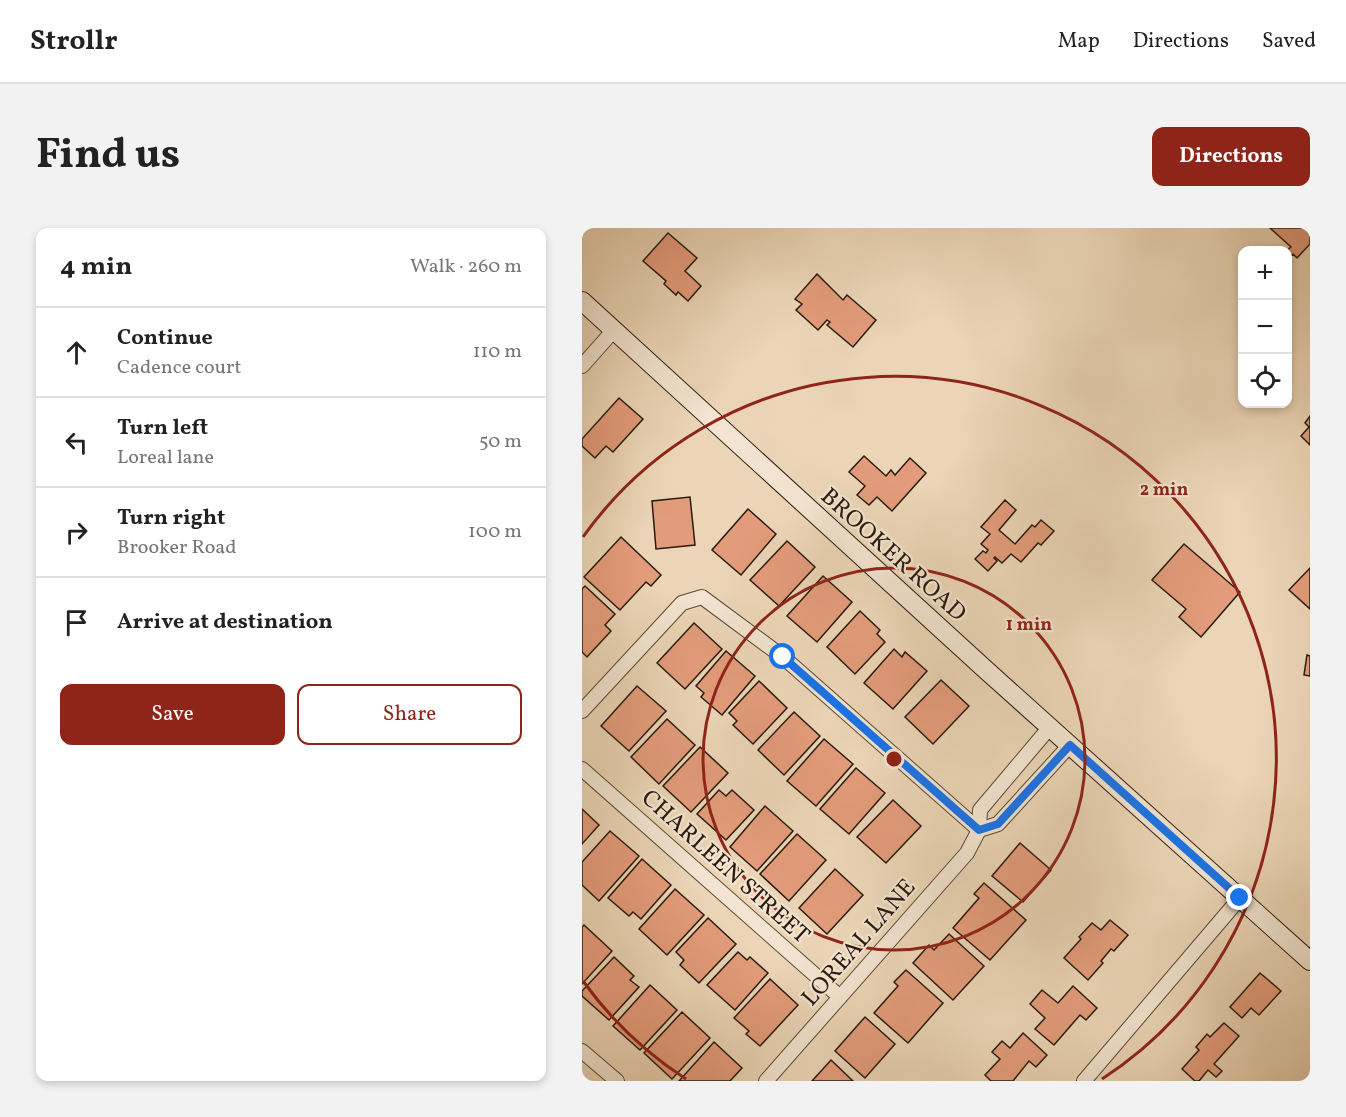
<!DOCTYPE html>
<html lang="en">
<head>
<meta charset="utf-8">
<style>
	:root { --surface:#fff; --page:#f2f2f2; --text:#222; --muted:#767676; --line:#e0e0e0; --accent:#8f2418 }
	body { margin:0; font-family:Vollkorn,serif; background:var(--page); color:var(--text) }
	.controls { position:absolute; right:18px; top:18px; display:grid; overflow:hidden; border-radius:12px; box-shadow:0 3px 9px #0003 }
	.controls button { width:54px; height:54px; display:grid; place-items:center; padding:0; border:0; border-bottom:2px solid var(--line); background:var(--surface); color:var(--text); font:30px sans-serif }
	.stop { position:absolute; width:18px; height:18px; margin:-14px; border:4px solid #1a73e8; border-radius:50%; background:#fff }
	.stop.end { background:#1a73e8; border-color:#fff; box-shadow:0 2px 6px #0008 }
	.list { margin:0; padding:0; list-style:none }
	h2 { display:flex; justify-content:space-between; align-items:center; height:78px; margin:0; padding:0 24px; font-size:26px }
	h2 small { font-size:20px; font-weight:400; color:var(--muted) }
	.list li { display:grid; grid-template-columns:39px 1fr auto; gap:18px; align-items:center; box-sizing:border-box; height:90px; padding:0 24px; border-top:2px solid var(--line) }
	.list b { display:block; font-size:22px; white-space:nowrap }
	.list p { margin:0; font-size:20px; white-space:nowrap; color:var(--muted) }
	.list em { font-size:20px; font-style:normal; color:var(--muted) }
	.actions { display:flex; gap:12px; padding:18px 24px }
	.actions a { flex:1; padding:14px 0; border:2px solid var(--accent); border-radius:12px; text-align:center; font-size:21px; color:var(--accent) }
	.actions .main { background:var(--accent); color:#fff }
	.icon { flex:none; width:33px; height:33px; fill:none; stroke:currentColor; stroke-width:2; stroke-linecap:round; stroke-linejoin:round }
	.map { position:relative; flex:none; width:728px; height:853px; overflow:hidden; border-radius:12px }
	header { display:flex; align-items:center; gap:36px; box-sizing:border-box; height:84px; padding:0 30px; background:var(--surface); border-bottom:2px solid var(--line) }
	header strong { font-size:28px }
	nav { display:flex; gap:33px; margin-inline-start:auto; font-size:21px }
	.intro { display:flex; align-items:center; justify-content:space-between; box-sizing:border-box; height:144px; padding:0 36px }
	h1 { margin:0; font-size:42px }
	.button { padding:15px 27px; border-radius:12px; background:var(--accent); color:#fff; font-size:21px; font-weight:700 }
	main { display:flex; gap:36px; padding:0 36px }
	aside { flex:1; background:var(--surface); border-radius:12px; box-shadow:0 3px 9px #0003 }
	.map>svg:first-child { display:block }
	.building { fill:#e39c7b; stroke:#291a0c; stroke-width:1.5 }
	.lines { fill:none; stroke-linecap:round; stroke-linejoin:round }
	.street-casing { stroke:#5a4936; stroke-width:16 }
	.secondary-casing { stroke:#291a0c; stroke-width:20 }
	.street { stroke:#f2e4d0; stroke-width:14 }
	.secondary { stroke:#f2e4d0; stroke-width:18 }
	.route { stroke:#1a73e8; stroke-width:8 }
	.ring { fill:none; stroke:#8f2418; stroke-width:3 }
	.labels { text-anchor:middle; stroke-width:4.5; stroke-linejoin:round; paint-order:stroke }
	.street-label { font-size:24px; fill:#291a0c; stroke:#f2e4d0 }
	.centre { fill:#8f2418; stroke:#f2e4d0; stroke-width:3 }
	.ring-label { font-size:18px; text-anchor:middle; font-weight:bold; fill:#8f2418; stroke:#f2e4d0; stroke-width:4.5; stroke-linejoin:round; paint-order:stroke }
</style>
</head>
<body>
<header>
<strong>Strollr</strong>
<nav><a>Map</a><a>Directions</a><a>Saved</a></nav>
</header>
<div class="intro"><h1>Find us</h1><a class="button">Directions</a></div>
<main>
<aside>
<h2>4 min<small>Walk · 260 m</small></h2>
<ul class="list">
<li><svg class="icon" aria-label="ahead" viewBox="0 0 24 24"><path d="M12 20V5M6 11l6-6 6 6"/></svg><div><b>Continue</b><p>Cadence court</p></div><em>110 m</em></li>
<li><svg class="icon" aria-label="left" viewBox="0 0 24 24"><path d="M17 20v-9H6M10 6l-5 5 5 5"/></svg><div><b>Turn left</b><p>Loreal lane</p></div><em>50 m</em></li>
<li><svg class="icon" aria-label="right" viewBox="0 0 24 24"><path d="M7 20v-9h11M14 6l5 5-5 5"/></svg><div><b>Turn right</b><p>Brooker Road</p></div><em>100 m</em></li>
<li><svg class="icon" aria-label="arrive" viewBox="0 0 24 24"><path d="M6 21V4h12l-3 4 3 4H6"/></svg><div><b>Arrive at destination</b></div></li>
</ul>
<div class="actions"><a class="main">Save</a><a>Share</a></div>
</aside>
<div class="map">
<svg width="728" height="853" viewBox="0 0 728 853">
	<rect width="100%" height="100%" fill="#ebd5b6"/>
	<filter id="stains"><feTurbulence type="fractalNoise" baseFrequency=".00333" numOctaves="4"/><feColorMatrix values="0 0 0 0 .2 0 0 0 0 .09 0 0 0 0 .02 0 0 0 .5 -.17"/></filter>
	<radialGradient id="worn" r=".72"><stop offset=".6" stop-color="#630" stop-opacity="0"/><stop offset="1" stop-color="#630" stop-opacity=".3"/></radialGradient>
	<g class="building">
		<path d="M688,0H728V16L715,30L711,26L707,30L705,22L709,19Z"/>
		<path d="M86,5L115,30L103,43L119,58L106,73L96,64L94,67L82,56L84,53L61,33Z"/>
		<path d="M235,46L261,72L265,67L294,92L271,119L245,97L248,94L245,92L236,102L214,82L220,76L213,71Z"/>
		<path d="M37,170L61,191L31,224L24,218L13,230L0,218V211Z"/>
		<path d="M728,188V217L719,208L727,199L723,195Z"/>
		<path d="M282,228L304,248L309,242L313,247L328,230L344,245L310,283L295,269L287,277L275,267L283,258L267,244Z"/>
		<path d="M108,269L113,317L74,321L70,273Z"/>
		<path d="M423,272L434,282L417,302L433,316L450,297L453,299L459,292L472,303L459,317L456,315L439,334L429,326L420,335L413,329L412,330L415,333L406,343L393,331L401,323L404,325L406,322L399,316L408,306L399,299Z"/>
		<path d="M166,281L194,306L159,347L130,322Z"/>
		<path d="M39,309L79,347L69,358L64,354L38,382L2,349Z"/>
		<path d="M205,313L233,339L197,378L168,352Z"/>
		<path d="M602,316L658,364L619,409L597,389L604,381L570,352Z"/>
		<path d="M728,340V381L707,362Z"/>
		<path d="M241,348L270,374L235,414L205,388Z"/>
		<path d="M3,358L33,386L23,397L29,403L5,429L0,424V361Z"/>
		<path d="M278,383L298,402L295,406L303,414L273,446L245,419Z"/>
		<path d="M112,395L140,421L103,461L75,435Z"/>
		<path d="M312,421L320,429L323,424L345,443L311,481L282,455Z"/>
		<path d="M144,423L173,448L140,487L119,469L122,465L114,458Z"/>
		<path d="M725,427L728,428V448L722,447Z"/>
		<path d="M359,452L387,478L351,516L323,489Z"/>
		<path d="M177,453L205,480L171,516L151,497L155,493L147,485Z"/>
		<path d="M55,458L84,483L47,523L19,498Z"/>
		<path d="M212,484L238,508L202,547L176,522Z"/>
		<path d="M85,491L113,517L77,556L49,529Z"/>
		<path d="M242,511L271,536L234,578L205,553Z"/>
		<path d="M118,519L146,545L109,584L81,558Z"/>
		<path d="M274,540L303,565L267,606L238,581Z"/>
		<path d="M137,562L144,568L150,562L172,582L144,612L115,586Z"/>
		<path d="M311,572L339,598L304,635L275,609Z"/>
		<path d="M183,578L211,603L175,643L148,619Z"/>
		<path d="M0,581L17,597L0,616Z"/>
		<path d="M28,603L57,628L17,673L0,657V634Z"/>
		<path d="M215,606L244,632L207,673L178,646Z"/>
		<path d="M438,615L469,642L441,674L410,648Z"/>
		<path d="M60,631L89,657L59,691L51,684L47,688L26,670Z"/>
		<path d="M253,641L281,667L245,706L217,680Z"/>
		<path d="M402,655L444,692L408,732L371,700L397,670L392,666Z"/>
		<path d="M93,661L122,687L85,727L57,701Z"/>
		<path d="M126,690L154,716L117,755L98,737L102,732L94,724Z"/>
		<path d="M528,692L546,707L532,723L529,721L519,733L521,735L506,752L482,730L499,711L497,709L510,695L519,702Z"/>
		<path d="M2,697L30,723L0,756V699Z"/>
		<path d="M367,706L402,738L371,772L331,735L347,717L352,722Z"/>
		<path d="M156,724L165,732L168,729L186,745L153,782L125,757Z"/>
		<path d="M32,729L52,748L48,752L57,759L27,792L0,768V763Z"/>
		<path d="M324,742L361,775L326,815L292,785L316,758L312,754Z"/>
		<path d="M678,745L699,763L677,787L669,780L660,790L648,779Z"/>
		<path d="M188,751L216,777L178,818L164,806L167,803L152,790Z"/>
		<path d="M68,757L95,782L58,822L31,798Z"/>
		<path d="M491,758L515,780L504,792L498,787L472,817L453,801L463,790L448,776L460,762L476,775Z"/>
		<path d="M100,784L128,810L90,851L62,825Z"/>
		<path d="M283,789L313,816L283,850L253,823Z"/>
		<path d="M642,795L657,808L632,836L640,843L634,849L626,842L617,853H613L600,841L617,822L614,819L625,806L628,809Z"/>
		<path d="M441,805L465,827L454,839L447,833L431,853H409L403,847L418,831L410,824L420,813L428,820Z"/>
		<path d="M132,814L160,840L148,853H97Z"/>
		<path d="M249,832L271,853H230Z"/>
	</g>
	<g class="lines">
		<defs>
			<g id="street">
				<path d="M0,138L32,102"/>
				<path d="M0,483L100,375L120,369L201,429L397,602"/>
				<path d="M0,541L258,769"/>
				<path d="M397,602L416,596L488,517"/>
				<path d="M0,823L35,853"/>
				<path d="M184,853L385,625L397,602L398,582L468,499"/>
				<path d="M502,853L658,670"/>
			</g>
			<path id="secondary" d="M0,73L404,442L728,733"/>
		</defs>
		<use href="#street" class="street-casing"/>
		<use href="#secondary" class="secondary-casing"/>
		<use href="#street" class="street"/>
		<use href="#secondary" class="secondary"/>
	</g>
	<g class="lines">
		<path class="route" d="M201,429L397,602L416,596L488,517L658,670"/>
	</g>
	<g class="ring">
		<circle cx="312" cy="531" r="191"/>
		<path d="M104 851A382 382 0 0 1 1 753M1 309A382 382 0 1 1 520 851"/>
	</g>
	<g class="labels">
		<g class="street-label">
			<text transform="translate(312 326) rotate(42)" y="8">BROOKER ROAD</text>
			<text transform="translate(144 638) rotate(42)" y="8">CHARLEEN STREET</text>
			<text transform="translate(276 714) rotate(-49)" y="8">LOREAL LANE</text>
		</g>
	</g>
	<circle cx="312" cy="531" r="9" class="centre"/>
	<g class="ring-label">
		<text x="582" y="267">2 min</text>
		<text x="447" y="402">1 min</text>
	</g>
	<rect width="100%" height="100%" filter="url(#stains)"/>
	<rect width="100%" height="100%" fill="url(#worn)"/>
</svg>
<div class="controls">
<button>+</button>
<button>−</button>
<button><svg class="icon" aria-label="locate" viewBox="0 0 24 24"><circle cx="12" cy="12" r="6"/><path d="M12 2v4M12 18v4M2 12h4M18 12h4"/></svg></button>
</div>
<div class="stop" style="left:201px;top:429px"></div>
<div class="stop end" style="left:658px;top:670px"></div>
</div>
</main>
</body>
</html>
